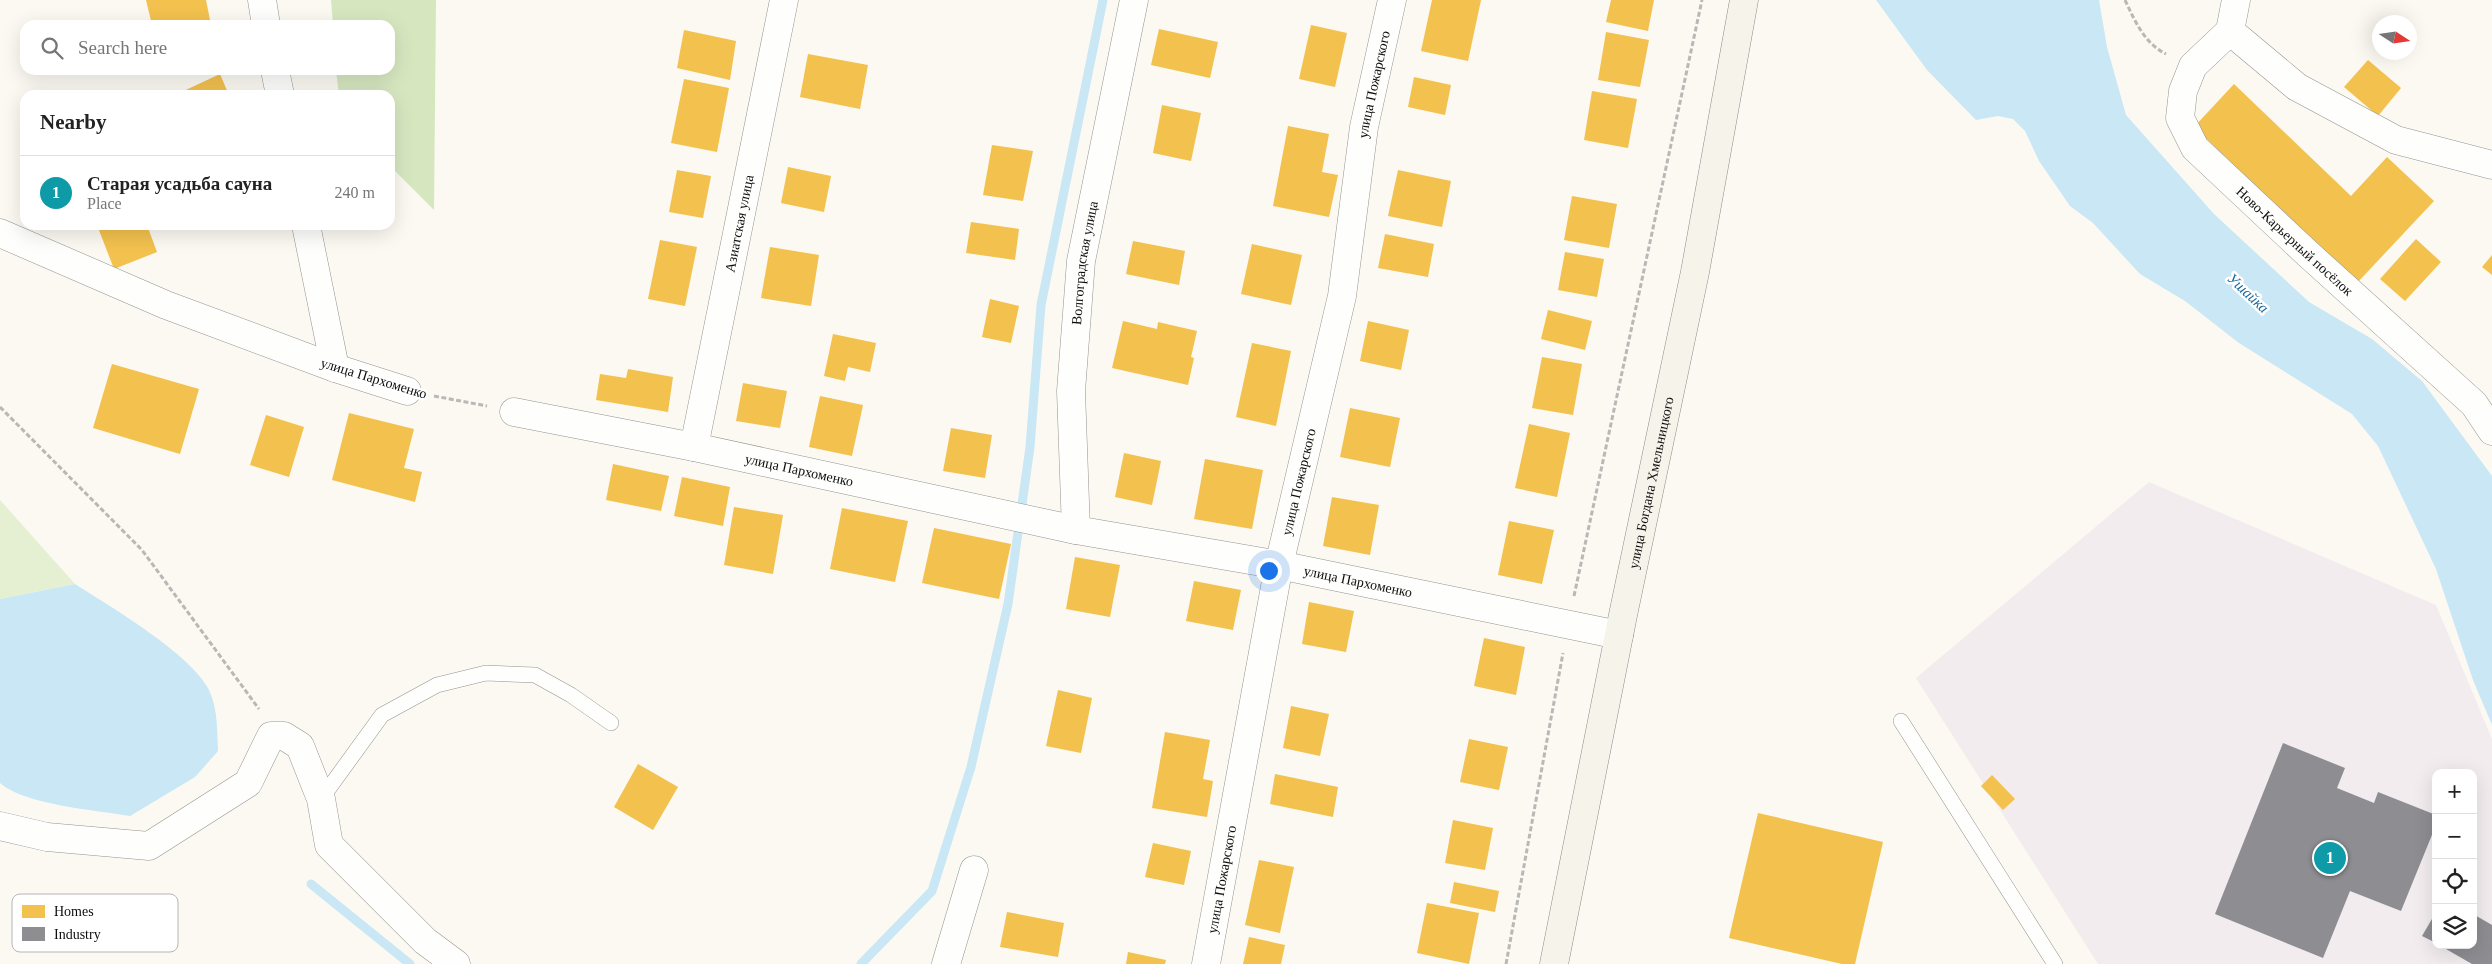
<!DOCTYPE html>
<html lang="en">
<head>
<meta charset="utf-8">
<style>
	:root { --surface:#fff; --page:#f6f6f6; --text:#222; --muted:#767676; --line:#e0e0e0; --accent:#7c3aed }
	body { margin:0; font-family:Georgia,serif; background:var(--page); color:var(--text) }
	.controls { position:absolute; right:15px; bottom:15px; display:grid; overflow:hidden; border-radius:10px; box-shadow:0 5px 20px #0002 }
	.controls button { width:45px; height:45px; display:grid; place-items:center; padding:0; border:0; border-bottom:1px solid var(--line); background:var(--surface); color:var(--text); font:25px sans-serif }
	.compass { position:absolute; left:2372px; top:15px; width:45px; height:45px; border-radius:50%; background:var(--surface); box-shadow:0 5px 20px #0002; rotate:102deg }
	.you { position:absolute; left:1268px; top:570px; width:18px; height:18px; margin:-12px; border:4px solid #fff; border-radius:50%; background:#1a73e8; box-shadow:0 0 0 8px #1a73e833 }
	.badge { display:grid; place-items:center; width:32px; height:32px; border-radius:50%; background:var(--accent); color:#fff; font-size:16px; font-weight:700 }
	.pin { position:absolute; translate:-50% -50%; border:2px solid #fff; box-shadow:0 1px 5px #0006 }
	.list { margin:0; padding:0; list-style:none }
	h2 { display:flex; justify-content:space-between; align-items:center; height:65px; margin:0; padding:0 20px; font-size:21px }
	h2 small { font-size:16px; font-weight:400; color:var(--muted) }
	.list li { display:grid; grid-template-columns:32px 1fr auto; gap:15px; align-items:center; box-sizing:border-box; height:75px; padding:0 20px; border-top:1px solid var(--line) }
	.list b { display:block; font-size:19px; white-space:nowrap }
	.list p { margin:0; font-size:16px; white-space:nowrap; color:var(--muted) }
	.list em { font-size:16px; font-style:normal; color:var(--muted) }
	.icon { flex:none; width:28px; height:28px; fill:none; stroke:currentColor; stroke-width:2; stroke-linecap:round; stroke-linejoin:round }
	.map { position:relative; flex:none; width:2492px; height:964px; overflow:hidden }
	.search { position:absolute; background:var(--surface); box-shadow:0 5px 20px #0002; left:20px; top:20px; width:375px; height:55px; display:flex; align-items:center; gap:12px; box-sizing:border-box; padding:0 18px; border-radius:15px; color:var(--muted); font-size:19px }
	.panel { position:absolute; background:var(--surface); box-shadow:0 5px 20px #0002; left:20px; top:90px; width:375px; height:140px; border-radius:15px }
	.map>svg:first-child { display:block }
	.industrial { fill:#f2ecef; fill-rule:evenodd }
	.green { fill:#e5f0d2 }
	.forest { fill:#d6e7c0 }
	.water { fill:#c9e7f4 }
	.homes { fill:#f2c14e }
	.industry { fill:#8d8d92 }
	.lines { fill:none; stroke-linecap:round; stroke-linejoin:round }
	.stream { stroke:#c9e7f4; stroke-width:9 }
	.lane-casing { stroke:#949390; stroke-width:16 }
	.street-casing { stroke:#949390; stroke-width:29 }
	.secondary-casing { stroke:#8b8a87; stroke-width:29 }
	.path { stroke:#b8b8b6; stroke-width:3; stroke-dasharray:5 2.5; stroke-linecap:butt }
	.lane { stroke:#fefefd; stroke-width:15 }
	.street { stroke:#fefefd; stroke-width:28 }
	.secondary { stroke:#f5f3ea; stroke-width:28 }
	.labels { text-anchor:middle; stroke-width:5; stroke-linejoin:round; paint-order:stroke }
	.street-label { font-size:14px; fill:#0d0d0d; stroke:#fff }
	.water-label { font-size:15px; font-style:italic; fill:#18679d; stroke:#fff }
	.key { fill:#fff; stroke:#b6b6b6; stroke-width:1 }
	.key-label { font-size:14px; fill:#0d0d0d }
</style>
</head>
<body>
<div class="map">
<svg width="2492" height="964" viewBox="0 0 2492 964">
	<rect width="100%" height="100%" fill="#fbf9f2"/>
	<path class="industrial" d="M2149,482L2436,605L2492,739V964H2098L1916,678ZM2436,773H2473V945H2436Z"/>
	<path class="green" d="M0,500L75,584L0,599Z"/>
	<path class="forest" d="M331,0H436L434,210L390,166V95H339L336,70H390V25H333Z"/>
	<g class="water">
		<path d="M1876,0H2099L2107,47L2126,115L2214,214L2309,302L2372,339L2422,381L2492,476V725L2473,680L2436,569L2378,446L2352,414L2239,343L2185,301L2140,274L2093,223L2070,206L2039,161L2025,131L2013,119L1998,116L1976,120L1927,70Z"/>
		<path d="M75,584C111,607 191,654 209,690C218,709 217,731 218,751L195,777L130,816C95,810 25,805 0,783V599Z"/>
	</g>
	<g class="homes">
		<path d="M146,0H206L211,25H152Z"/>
		<path d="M1432,0H1481L1468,61L1421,51Z"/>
		<path d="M1611,0H1654L1648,31L1606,22Z"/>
		<path d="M1311,25L1347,33L1335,87L1299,79Z"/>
		<path d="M1159,29L1218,42L1210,78L1151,65Z"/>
		<path d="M684,30L736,41L730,80L677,68Z"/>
		<path d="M1606,32L1649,40L1640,87L1598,80Z"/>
		<path d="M808,54L868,65L860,109L800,97Z"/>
		<path d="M2368,60L2401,88L2378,116L2344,87Z"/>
		<path d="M220,74L229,95H175Z"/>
		<path d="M1414,77L1451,85L1445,115L1408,107Z"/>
		<path d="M684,79L729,88L717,152L671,143Z"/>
		<path d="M2234,84L2351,196L2387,157L2434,201L2357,283L2194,127Z"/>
		<path d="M1592,91L1637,99L1628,148L1584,140Z"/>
		<path d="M1162,105L1201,113L1191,161L1153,153Z"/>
		<path d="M1288,126L1329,134L1322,172L1338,175L1329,217L1273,206Z"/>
		<path d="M992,145L1033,151L1023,201L983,195Z"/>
		<path d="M788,167L831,176L824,212L781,203Z"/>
		<path d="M677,170L711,176L703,218L669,212Z"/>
		<path d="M1398,170L1451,181L1442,227L1388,216Z"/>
		<path d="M1572,196L1617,204L1609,248L1564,240Z"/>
		<path d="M971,222L1019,229L1015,260L966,253Z"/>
		<path d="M97,225H147L157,252L114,269Z"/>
		<path d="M1385,234L1434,244L1428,277L1378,268Z"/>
		<path d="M2416,239L2441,262L2405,301L2380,279Z"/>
		<path d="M660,240L697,247L685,306L648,299Z"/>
		<path d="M1133,241L1185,251L1179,285L1126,274Z"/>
		<path d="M1252,244L1302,255L1291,305L1241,294Z"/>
		<path d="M770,247L819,255L811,306L761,298Z"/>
		<path d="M1565,252L1604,259L1597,297L1558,290Z"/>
		<path d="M2492,255V275L2482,267Z"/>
		<path d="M990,299L1019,306L1011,343L982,337Z"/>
		<path d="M1548,310L1592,321L1585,350L1541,339Z"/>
		<path d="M1123,321L1157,329L1158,322L1197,331L1191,357L1194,358L1188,385L1112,368Z"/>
		<path d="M1368,321L1409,330L1401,370L1360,361Z"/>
		<path d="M833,334L876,343L870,372L848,367L845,381L824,376Z"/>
		<path d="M1252,343L1291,351L1276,426L1236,417Z"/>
		<path d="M1542,357L1582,364L1573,415L1532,408Z"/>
		<path d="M112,364L199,389L180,454L93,428Z"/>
		<path d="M628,369L673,377L668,412L596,400L600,374L626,378Z"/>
		<path d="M743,383L787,391L780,428L736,421Z"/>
		<path d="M820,396L863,405L852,456L809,447Z"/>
		<path d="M1350,408L1400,418L1390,467L1340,457Z"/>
		<path d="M349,413L414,429L404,468L422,472L415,502L332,480Z"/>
		<path d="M266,415L304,427L289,477L250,465Z"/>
		<path d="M1529,424L1570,433L1557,497L1515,488Z"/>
		<path d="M951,428L992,435L985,478L943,471Z"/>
		<path d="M1124,453L1161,461L1152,505L1115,497Z"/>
		<path d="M1205,459L1263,470L1252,529L1194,519Z"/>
		<path d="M613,464L669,476L661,511L606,500Z"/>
		<path d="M682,477L730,487L723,526L674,516Z"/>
		<path d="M1332,497L1379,505L1370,555L1323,546Z"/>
		<path d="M734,507L783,515L773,574L724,565Z"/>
		<path d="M842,508L908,521L895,582L830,569Z"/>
		<path d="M1509,521L1554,530L1542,584L1498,575Z"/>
		<path d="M934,528L1011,544L999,599L922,583Z"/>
		<path d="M1075,557L1120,565L1110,617L1066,609Z"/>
		<path d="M1194,581L1241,590L1233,630L1186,621Z"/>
		<path d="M1309,602L1354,611L1346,652L1302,644Z"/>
		<path d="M1484,638L1525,647L1516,695L1474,686Z"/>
		<path d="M1058,690L1092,698L1081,753L1046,746Z"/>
		<path d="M1291,706L1329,714L1320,756L1283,748Z"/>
		<path d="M1165,732L1210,740L1203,779L1213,781L1207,817L1152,808Z"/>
		<path d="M1469,739L1508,747L1499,790L1460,782Z"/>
		<path d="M638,764L678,787L653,830L614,807Z"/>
		<path d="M1275,774L1338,787L1333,817L1270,804Z"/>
		<path d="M1992,775L2015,799L2003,810L1981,786Z"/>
		<path d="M1758,813L1883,842L1855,964H1842L1729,938Z"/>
		<path d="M1453,820L1493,828L1485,870L1445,863Z"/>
		<path d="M1153,843L1191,851L1184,885L1145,877Z"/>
		<path d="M1259,860L1294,867L1280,933L1245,925Z"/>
		<path d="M1454,882L1499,891L1495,912L1450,903Z"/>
		<path d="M1427,903L1479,913L1469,964L1417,953Z"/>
		<path d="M1007,912L1064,923L1058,957L1000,947Z"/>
		<path d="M1249,937L1285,945L1281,964H1243Z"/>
		<path d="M1128,952L1166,960L1165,964H1126Z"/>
	</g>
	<g class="industry">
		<path d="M2283,743L2345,768L2337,788L2374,803L2378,792L2436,815V825L2401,911L2350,891L2323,958L2215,914Z"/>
		<path d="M2436,912V943L2422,936Z"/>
		<path d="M2473,914L2492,925V964H2472L2439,945H2473Z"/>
	</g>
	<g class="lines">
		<g class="stream">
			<path d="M311,884L410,964"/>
			<path d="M861,964L932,891L971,767L1008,604L1030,447L1041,305L1103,0"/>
		</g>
		<defs>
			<g id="lane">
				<path d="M1901,721L2055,964"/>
				<path d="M321,799L382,715L437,685L486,673L535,675L571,695L611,723"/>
			</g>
			<g id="street">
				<path d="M262,0L266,25"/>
				<path d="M2236,0L2230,31L2297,87L2396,140L2492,165"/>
				<path id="s1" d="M2230,31L2193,66L2183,91L2180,118L2195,148L2308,254L2474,404L2492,431"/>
				<path d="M275,70L280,95"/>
				<path d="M306,225L335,368"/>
				<path d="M0,233L166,305L335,368L407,391"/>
				<path id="s2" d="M514,412L694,447L1076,530L1279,565L1619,635"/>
				<path id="s3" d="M694,447L784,0"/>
				<path id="s4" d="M1076,530L1071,391L1081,261L1134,0"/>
				<path d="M0,826L47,837L149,846L248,783L271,736H284L300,746L321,799L329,845L425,941L456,964"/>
				<path d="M946,964L974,870"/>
				<path id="s5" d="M1206,964L1279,565L1342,296L1364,127L1392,0"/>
			</g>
			<g id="secondary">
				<path id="s6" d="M1554,964L1623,615L1695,272L1744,0"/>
			</g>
		</defs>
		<use href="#lane" class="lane-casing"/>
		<use href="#street" class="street-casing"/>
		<use href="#secondary" class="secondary-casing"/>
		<g class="path">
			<path d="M2125,0C2135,21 2144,43 2166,54"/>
			<path d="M434,396L487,406"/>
			<path d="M0,407L142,550L259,709"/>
			<path d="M1574,596L1702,0"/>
			<path d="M1506,964L1563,653"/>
		</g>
		<use href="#lane" class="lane"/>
		<use href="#street" class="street"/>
		<use href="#secondary" class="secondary"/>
	</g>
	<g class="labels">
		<g class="street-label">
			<text dy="5" stroke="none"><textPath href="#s5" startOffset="896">улица Пожарского</textPath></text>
			<text dy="5" stroke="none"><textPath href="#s3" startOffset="228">Азиатская улица</textPath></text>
			<text dy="5" stroke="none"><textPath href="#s1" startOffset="275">Ново-Карьерный посёлок</textPath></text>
			<text dy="5" stroke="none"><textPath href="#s4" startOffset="268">Волгоградская улица</textPath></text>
			<text transform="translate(374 378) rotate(17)" y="5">улица Пархоменко</text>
			<text dy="5" stroke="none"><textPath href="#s2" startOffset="291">улица Пархоменко</textPath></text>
			<text dy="5" stroke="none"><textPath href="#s5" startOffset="491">улица Пожарского</textPath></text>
			<text dy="5" stroke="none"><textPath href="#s6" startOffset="491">улица Богдана Хмельницкого</textPath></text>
			<text dy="5" stroke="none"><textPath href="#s2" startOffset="861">улица Пархоменко</textPath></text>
			<text dy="5" stroke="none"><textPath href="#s5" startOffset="86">улица Пожарского</textPath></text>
		</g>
		<g class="water-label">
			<text transform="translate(2248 293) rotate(43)" y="5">Ушайка</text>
		</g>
	</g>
	<rect x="12" y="894" width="166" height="58" rx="8" class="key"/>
	<rect x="22" y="905" width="23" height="13" fill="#f2c14e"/>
	<rect x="22" y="927" width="23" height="14" fill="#8d8d92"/>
	<g class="key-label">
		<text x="54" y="916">Homes</text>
		<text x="54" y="939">Industry</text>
	</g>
</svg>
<div class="controls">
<button>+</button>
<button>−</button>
<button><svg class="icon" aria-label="locate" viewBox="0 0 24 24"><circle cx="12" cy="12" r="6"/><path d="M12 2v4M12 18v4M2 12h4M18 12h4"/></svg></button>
<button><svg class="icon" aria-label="layers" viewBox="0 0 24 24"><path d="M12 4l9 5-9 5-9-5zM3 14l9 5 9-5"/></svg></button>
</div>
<svg class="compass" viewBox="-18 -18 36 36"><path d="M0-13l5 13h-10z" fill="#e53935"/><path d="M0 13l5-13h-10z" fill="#767676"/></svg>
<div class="you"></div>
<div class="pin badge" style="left:2330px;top:858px;background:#0f9aa8">1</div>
<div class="search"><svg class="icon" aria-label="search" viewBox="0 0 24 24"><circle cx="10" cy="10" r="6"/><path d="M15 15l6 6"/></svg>Search here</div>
<section class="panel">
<h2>Nearby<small></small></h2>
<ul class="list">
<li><span class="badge" style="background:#0f9aa8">1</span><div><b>Старая усадьба сауна</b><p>Place</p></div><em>240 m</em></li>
</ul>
</section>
</div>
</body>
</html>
